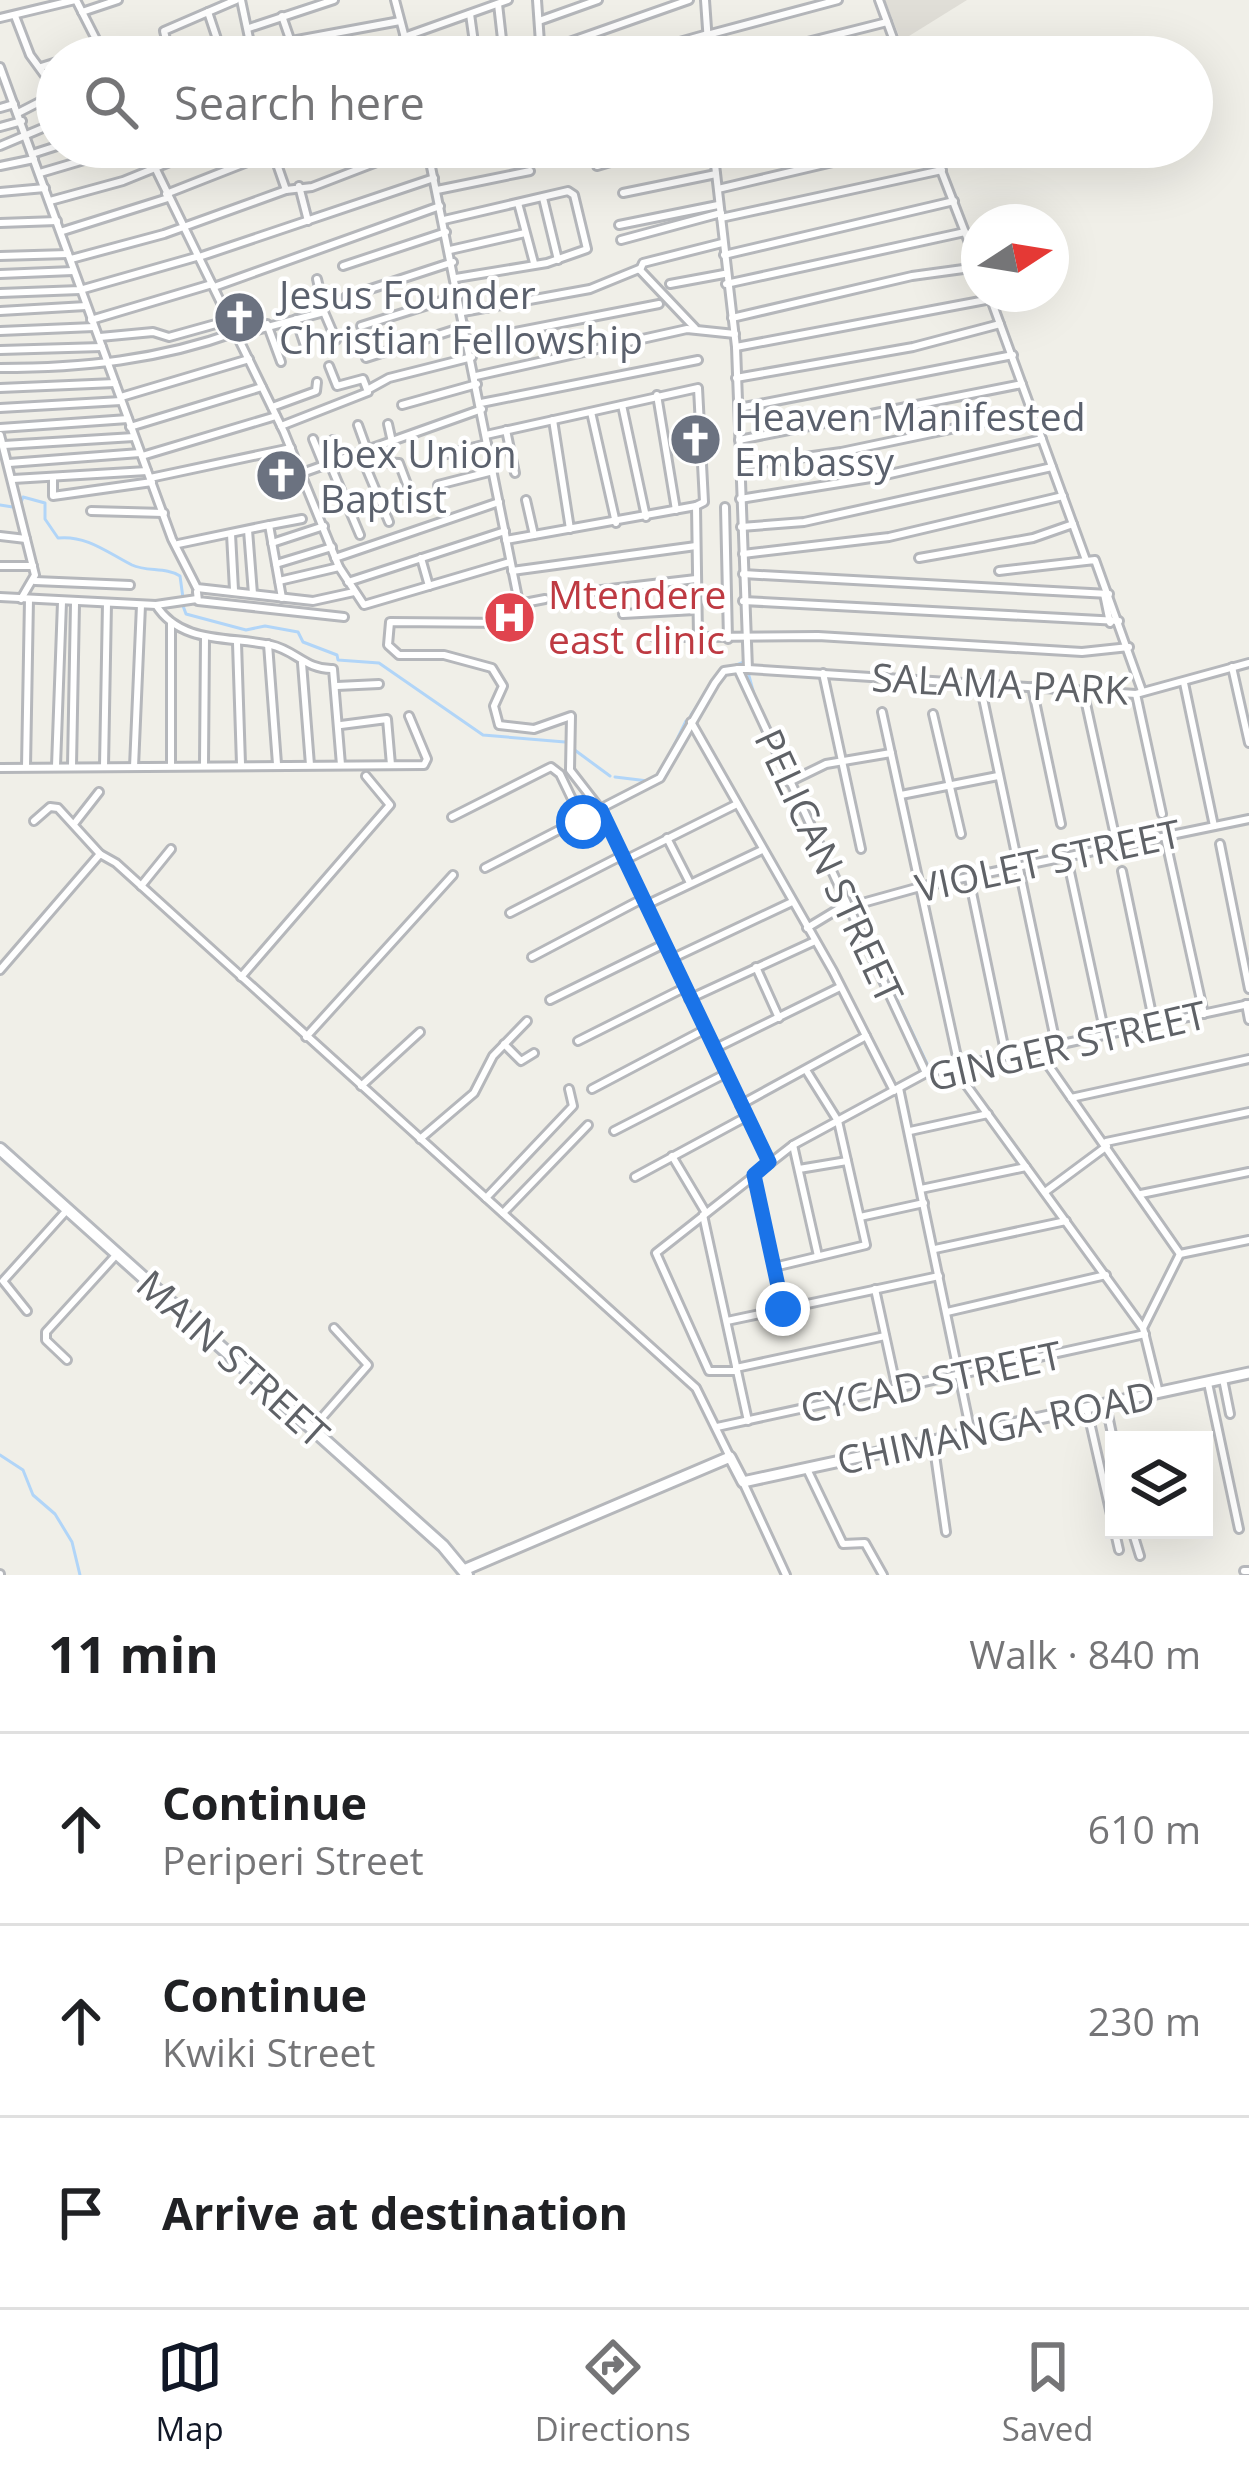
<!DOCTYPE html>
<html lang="en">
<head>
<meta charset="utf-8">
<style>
	:root { --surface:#fff; --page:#f2f2f2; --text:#202124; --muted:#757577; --line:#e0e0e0; --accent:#111827 }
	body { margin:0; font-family:"Open Sans",sans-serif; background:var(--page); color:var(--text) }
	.controls { position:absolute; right:36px; bottom:36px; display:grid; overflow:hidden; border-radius:0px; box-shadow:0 12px 48px #0002 }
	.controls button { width:108px; height:108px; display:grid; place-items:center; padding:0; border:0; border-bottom:3px solid var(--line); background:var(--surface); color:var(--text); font:60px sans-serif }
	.compass { position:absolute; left:961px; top:204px; width:108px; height:108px; border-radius:50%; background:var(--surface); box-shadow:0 12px 48px #0002; rotate:78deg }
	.stop { position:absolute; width:36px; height:36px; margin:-27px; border:9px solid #1a73e8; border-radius:50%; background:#fff }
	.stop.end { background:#1a73e8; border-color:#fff; box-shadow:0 3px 12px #0008 }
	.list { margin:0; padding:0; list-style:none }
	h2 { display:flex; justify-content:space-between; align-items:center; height:156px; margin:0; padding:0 48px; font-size:51px }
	h2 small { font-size:39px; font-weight:400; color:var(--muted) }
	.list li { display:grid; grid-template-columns:78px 1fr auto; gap:36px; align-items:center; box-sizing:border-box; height:192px; padding:0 48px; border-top:3px solid var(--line) }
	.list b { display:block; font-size:45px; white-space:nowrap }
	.list p { margin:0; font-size:39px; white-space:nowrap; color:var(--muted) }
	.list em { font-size:39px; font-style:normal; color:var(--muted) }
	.icon { flex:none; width:66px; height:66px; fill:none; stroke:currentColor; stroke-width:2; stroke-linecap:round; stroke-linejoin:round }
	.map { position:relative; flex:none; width:1249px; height:1575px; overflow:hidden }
	.search { position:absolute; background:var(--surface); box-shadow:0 12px 48px #0002; left:36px; right:36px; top:36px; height:132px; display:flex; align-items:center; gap:30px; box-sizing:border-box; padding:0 42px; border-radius:66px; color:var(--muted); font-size:45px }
	.sheet { height:732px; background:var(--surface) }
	nav { display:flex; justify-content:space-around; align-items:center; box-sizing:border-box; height:168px; border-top:3px solid var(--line); background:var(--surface); font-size:33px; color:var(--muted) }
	nav a { display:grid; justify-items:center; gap:6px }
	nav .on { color:var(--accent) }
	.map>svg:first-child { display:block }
	.education { fill:#e0ded7 }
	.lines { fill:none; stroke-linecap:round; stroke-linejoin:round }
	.stream { stroke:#b1d5f8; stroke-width:3 }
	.minor-casing { stroke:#b5b7bb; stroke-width:12 }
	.tertiary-casing { stroke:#b5b7bb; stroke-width:15 }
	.secondary-casing { stroke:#b6b9be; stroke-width:16 }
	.minor { stroke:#fff; stroke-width:6 }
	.tertiary { stroke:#fff; stroke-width:9 }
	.secondary { stroke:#fff; stroke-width:10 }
	.route { stroke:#1a73e8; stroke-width:15 }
	.labels { text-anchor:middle; stroke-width:9; stroke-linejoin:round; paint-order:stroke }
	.worship-label { font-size:39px; fill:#5b616d; stroke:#fff; text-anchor:start }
	.health-label { font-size:39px; fill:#be3a42; stroke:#fff; text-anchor:start }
	.street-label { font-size:39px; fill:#5f6267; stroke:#fff }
</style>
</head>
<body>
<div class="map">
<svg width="1249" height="1575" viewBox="0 0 1249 1575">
	<rect width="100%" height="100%" fill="#f0efe8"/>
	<path class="education" d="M885,0H967L901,41Z"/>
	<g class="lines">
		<g class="stream">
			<path d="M0,505L19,508L23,497L45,503V519L58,538C87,535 108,553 132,565C147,572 166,567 180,576L183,598"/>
			<path d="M182,603L186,614L246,630L265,626L298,632L303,642L337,655L338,660L379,663L483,735L565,742"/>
			<path d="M749,676L755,698"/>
			<path d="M691,715L719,672L744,662"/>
			<path d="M572,748L610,776"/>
			<path d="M667,760L686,721"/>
			<path d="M615,777L648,781"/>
			<path d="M812,820L834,865"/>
			<path d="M855,911L928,1066L953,1063"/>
			<path d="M1208,1009L1248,1000"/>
			<path d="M1157,1020L1198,1011"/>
			<path d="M1110,1030L1150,1021"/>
			<path d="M1060,1040L1101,1032"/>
			<path d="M1010,1051L1051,1042"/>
			<path d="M962,1061L1001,1053"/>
			<path d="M0,1455L23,1470L33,1495L55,1514L72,1542L80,1575"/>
		</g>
		<defs>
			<g id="minor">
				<path d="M76,0L105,57"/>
				<path d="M241,0L253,57"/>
				<path d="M395,0L410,57"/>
				<path d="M537,0L541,57"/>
				<path d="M705,0L709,57"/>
				<path d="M879,0L900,57"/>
				<path d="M498,4L504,57"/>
				<path d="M82,12L118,0"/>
				<path d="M208,12L236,0"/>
				<path d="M470,14L476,57"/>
				<path d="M15,16L30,55L57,92"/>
				<path d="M282,16L292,45"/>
				<path d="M0,18L75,0"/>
				<path d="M539,21L598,0"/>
				<path d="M249,28L334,0"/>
				<path d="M707,35L838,0"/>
				<path d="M404,37L508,0"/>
				<path d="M541,52L689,0"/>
				<path d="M170,57L164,31L208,12L223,57"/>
				<path d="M293,57L297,40L400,21"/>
				<path d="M626,57L708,34"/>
				<path d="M748,57L887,22"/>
				<path d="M871,57L897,49"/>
				<path d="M0,67L172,539L197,588L313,601L354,592"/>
				<path d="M41,67L57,62"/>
				<path d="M0,108L14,104"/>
				<path d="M18,113L57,93"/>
				<path d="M0,127L22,121"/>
				<path d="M0,146L57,122"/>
				<path d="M145,147L284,432L339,567L364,605L510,562"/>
				<path d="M358,147L365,166"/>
				<path d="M427,147L523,623L390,622L388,645L399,655H444L492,668L503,686L494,706L499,725L534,729L571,716L570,770L601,810L769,1162"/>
				<path d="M713,147L736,347L748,669"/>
				<path d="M932,147L978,266"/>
				<path d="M312,149L318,147"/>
				<path d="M32,154L57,146"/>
				<path d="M715,159L774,147"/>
				<path d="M431,161L492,147"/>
				<path d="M0,166L34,159"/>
				<path d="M597,166L661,147"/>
				<path d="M40,173L128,147"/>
				<path d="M299,186L308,221"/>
				<path d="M718,189L897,147"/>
				<path d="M286,190L312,187L416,147"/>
				<path d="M437,190L530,171"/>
				<path d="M0,192L45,188"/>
				<path d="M623,193L716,174"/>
				<path d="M166,194L273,152"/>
				<path d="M543,198L558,260"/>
				<path d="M50,201L123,181L207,147"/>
				<path d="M518,203L534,263"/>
				<path d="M721,218L942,170"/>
				<path d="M444,220L568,191L574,195L587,249L547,263L456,278"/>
				<path d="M0,223L57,221"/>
				<path d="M619,225L718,205"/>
				<path d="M63,231L168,198"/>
				<path d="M621,240L721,213"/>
				<path d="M450,250L525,233"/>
				<path d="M724,255L954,201"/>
				<path d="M0,256L68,254"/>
				<path d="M199,257L434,178"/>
				<path d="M71,259L164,234L286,190L271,147"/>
				<path d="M343,266L446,232"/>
				<path d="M640,270L643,263L722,243"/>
				<path d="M0,274L73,271"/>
				<path d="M317,279L324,310"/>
				<path d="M670,284L724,274"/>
				<path d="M726,284L965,232"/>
				<path d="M214,287L440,206"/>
				<path d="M0,293L80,290L196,257"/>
				<path d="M989,294L1086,560"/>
				<path d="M346,297L453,262"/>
				<path d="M0,311L86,306"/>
				<path d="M463,312L590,289L639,269L695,328"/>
				<path d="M732,318L912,276L978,267"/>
				<path d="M296,319L306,349"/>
				<path d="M91,320L212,284"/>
				<path d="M267,324L281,362"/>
				<path d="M361,326L460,295"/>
				<path d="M0,331L94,327"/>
				<path d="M238,335L324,312L336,340"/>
				<path d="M100,337L153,332L169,337L230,320"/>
				<path d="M469,341L659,304"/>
				<path d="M736,347L991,299"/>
				<path d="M0,350L102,347"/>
				<path d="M366,358L466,326"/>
				<path d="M0,368C82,368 159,360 236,332"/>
				<path d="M476,376L687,329L735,334"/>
				<path d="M736,378L913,347L1000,324"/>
				<path d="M0,388L115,383"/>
				<path d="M369,389L389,378L472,357"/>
				<path d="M657,395L676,510"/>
				<path d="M121,397L249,359"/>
				<path d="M481,403L698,360"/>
				<path d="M402,405L477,384"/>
				<path d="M622,405L646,517"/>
				<path d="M272,407L316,391L317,382"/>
				<path d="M0,408L121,401"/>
				<path d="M739,408L1013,355"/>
				<path d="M591,412L616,523"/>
				<path d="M553,420L570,529"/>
				<path d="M388,424L392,442"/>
				<path d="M358,425L367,450"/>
				<path d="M281,426L368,392L363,379L337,386L329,366"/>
				<path d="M130,427L262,387"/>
				<path d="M0,428L128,419"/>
				<path d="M506,430L515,473"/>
				<path d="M0,435L35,575L21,599"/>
				<path d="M486,435L698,388L704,502L696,506L698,637L818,636L1082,652L1129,647"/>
				<path d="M313,439L324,466"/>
				<path d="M333,440L340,459"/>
				<path d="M739,440L1022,384"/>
				<path d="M4,445L134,437"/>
				<path d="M377,449L383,462L399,463L416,508"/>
				<path d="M360,453L389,522"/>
				<path d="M142,456L276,416"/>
				<path d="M439,456L487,444"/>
				<path d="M9,463L140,453"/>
				<path d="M330,464L360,535"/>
				<path d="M741,466L841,452L1032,412"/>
				<path d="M302,473L482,409"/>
				<path d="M53,477V496L152,482"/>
				<path d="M150,478L291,448"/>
				<path d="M13,479L147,471"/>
				<path d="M438,485L493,471"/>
				<path d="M740,499L877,477L1042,439"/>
				<path d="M526,500L534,535"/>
				<path d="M725,507L728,639"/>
				<path d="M91,511L164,513"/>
				<path d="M270,525L302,519"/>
				<path d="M741,527L804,522L1052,467"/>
				<path d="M248,530L253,594"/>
				<path d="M231,534L234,590"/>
				<path d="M0,536L26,539"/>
				<path d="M506,540L696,506"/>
				<path d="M272,543L324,526"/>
				<path d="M178,544L269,525L282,598"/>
				<path d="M743,554L889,537L1063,496"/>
				<path d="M335,558L499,502"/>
				<path d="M421,558L429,586"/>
				<path d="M919,558L1033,538L1073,524"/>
				<path d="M276,564L332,547"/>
				<path d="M0,566H33"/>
				<path d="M512,571L696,546"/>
				<path d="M999,571L1095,560L1142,691"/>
				<path d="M743,574L1109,594"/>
				<path d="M35,581L130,585"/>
				<path d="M279,581L339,567"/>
				<path d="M348,582L505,531"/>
				<path d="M593,591L696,579"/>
				<path d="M197,592L198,601L344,617"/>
				<path d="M1104,594L1110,623"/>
				<path d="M0,597L156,605C181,645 231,636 271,645C295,650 306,670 333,669L341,765"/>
				<path d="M743,601L1119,621"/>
				<path d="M519,604L545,599"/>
				<path d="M156,605L197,599"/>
				<path d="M623,614L695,610"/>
				<path d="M171,622V766"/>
				<path d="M654,637H698"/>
				<path d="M237,643L241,764"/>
				<path d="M268,644L277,764"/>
				<path d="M302,663L310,765"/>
				<path d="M1232,667L1249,743"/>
				<path d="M748,669L1136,694L1249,663"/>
				<path d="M748,669H738L926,1073"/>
				<path d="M823,673L861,849"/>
				<path d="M1184,683L1214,826"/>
				<path d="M980,684L1056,1044"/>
				<path d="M337,686L379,684"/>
				<path d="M1032,687L1061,824"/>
				<path d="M1083,690L1117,845"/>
				<path d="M1136,694L1162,814"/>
				<path d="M882,712L959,1066"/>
				<path d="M933,714L961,834"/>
				<path d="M691,722L833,971L894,1091"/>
				<path d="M341,725L387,719L391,765"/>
				<path d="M204,765L205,637"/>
				<path d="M56,766L62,602"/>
				<path d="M72,766L75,603"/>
				<path d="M104,766L107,603"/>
				<path d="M26,767L29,599"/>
				<path d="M134,767L141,605"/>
				<path d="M0,768L424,765L427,759L409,716"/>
				<path d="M789,782L826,764L891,753"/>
				<path d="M901,795L998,776"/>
				<path d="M452,817L551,767L560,774L583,822"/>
				<path d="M34,821L50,807L58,808L100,854"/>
				<path d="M74,824L99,792"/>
				<path d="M1165,837L1204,1014"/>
				<path d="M667,838L690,883"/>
				<path d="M1220,844L1249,989"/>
				<path d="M1067,858L1105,1034"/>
				<path d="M623,861L737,804"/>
				<path d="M485,868L660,778L715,683L724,671L738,669"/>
				<path d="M1122,871L1154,1024"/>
				<path d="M969,878L1006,1056"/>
				<path d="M141,886L171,849"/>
				<path d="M646,905L762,850"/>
				<path d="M848,907L920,887L1249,819"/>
				<path d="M510,913L621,856"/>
				<path d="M807,928L845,905"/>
				<path d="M532,957L642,899"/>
				<path d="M671,959L792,902"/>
				<path d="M756,967L779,1018"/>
				<path d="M0,970L100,854L116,863L696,1388L730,1457"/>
				<path d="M241,977L390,805L366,776"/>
				<path d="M689,999L815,941"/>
				<path d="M550,1000L664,944"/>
				<path d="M1246,1004L1249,1020"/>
				<path d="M306,1037L453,875"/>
				<path d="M578,1041L684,988"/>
				<path d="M504,1044L521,1061L534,1053"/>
				<path d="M714,1049L840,987"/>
				<path d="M1037,1049L1180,1254"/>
				<path d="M954,1068L1143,1328"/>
				<path d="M361,1086L420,1032"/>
				<path d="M899,1088L971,1433"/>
				<path d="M592,1089L704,1030"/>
				<path d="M1071,1098L1249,1059"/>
				<path d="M740,1105L866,1036"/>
				<path d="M614,1131L725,1074"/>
				<path d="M910,1131L988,1114"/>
				<path d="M420,1139L474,1093L493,1056L527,1021"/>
				<path d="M1106,1142L1249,1112"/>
				<path d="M793,1145L818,1256"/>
				<path d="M672,1156L706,1213"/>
				<path d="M799,1169L847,1161"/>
				<path d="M754,1175L783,1308"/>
				<path d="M635,1177L746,1117"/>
				<path d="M921,1189L1026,1167"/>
				<path d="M1045,1192L1107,1146"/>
				<path d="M1141,1194L1249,1172"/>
				<path d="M486,1198L573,1106L569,1089"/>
				<path d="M503,1213L588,1125"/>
				<path d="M703,1215L748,1421"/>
				<path d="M860,1217L924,1203"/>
				<path d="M935,1249L1066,1221"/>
				<path d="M1180,1254L1249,1240"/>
				<path d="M774,1267L866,1245L838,1121L806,1070"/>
				<path d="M875,1289L897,1390"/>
				<path d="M27,1311L3,1281L67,1210"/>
				<path d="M947,1312L1106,1275"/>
				<path d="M727,1321L939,1276"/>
				<path d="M67,1360L46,1340V1332L117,1254"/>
				<path d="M736,1368L885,1336"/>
				<path d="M737,1371H709L656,1253L793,1145L926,1073L1249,1004"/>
				<path d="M1223,1379L1230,1414"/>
				<path d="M1208,1383L1239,1529"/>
				<path d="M1159,1393L1143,1328L1180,1254"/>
				<path d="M1106,1405L1114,1444"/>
				<path d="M1087,1409L1119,1550"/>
				<path d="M717,1427L1145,1334"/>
				<path d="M312,1429L368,1365L334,1328"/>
				<path d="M933,1441L946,1532"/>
				<path d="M807,1469L843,1544L865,1543L883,1575"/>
				<path d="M743,1482L786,1575"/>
				<path d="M1132,1530L1140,1556"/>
				<path d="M1244,1571H1249"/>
				<path d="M0,1574V1575"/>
			</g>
			<path id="tertiary" d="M464,1570L730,1457L743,1482L1249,1373"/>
			<path id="secondary" d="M0,1149L443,1546L467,1575"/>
		</defs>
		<use href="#minor" class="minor-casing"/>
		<use href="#tertiary" class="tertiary-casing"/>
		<use href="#secondary" class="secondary-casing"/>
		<use href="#minor" class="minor"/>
		<use href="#tertiary" class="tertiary"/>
		<use href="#secondary" class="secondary"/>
	</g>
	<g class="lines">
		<path class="route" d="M583,822L601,810L769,1162L754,1175L783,1309"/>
	</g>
	<defs>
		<symbol id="church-disc" viewBox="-11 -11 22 22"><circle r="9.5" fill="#6b7280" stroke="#fff"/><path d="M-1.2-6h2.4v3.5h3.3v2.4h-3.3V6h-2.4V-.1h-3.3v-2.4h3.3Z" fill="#fff"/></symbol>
		<symbol id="hospital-disc" viewBox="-11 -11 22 22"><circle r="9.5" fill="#e0444e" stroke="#fff"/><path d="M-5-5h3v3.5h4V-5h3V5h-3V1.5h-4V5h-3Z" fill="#fff"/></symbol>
	</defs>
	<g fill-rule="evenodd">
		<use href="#church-disc" x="210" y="288" width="59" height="59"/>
		<use href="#church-disc" x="666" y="410" width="59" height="59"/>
		<use href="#church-disc" x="252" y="446" width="59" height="59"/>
		<use href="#hospital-disc" x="480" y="588" width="59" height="59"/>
	</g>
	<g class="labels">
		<g class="worship-label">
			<text x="279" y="309">Jesus Founder<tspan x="279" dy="45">Christian Fellowship</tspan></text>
			<text x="734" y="431">Heaven Manifested<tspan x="734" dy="45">Embassy</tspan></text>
			<text x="320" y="468">Ibex Union<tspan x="320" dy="45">Baptist</tspan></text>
		</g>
		<g class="health-label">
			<text x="548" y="609">Mtendere<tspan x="548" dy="45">east clinic</tspan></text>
		</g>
		<g class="street-label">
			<text transform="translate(1000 684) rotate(3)" y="14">SALAMA PARK</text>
			<text transform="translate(1048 861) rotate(-12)" y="14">VIOLET STREET</text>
			<text transform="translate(829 866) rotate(65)" y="14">PELICAN STREET</text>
			<text transform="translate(1067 1046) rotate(-13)" y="14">GINGER STREET</text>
			<text transform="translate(233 1359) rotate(42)" y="14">MAIN STREET</text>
			<text transform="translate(931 1382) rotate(-12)" y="14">CYCAD STREET</text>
			<text transform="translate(996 1428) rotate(-12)" y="14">CHIMANGA ROAD</text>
		</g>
	</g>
</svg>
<div class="controls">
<button><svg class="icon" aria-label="layers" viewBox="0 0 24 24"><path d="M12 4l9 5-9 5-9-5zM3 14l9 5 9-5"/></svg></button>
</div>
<svg class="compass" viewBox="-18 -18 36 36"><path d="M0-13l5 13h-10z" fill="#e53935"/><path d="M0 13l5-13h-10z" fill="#757577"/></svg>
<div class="stop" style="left:583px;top:822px"></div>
<div class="stop end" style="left:783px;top:1309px"></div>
<div class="search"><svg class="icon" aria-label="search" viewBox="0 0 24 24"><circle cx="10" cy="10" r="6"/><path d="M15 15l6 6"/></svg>Search here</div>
</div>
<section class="sheet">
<h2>11 min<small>Walk · 840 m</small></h2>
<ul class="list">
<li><svg class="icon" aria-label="ahead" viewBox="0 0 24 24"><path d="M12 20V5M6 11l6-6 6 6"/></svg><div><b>Continue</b><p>Periperi Street</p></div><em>610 m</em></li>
<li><svg class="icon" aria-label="ahead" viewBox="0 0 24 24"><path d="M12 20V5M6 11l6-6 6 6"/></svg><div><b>Continue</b><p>Kwiki Street</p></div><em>230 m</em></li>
<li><svg class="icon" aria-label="arrive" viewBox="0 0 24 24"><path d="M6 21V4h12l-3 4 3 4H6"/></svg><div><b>Arrive at destination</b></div></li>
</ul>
</section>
<nav>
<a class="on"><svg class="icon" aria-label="map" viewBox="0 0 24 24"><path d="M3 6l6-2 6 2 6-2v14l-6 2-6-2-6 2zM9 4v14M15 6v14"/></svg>Map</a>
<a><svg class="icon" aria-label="directions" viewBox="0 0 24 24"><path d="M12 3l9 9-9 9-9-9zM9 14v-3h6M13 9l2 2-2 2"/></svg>Directions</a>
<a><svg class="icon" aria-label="saved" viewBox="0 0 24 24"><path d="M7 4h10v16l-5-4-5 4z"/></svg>Saved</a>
</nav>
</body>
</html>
